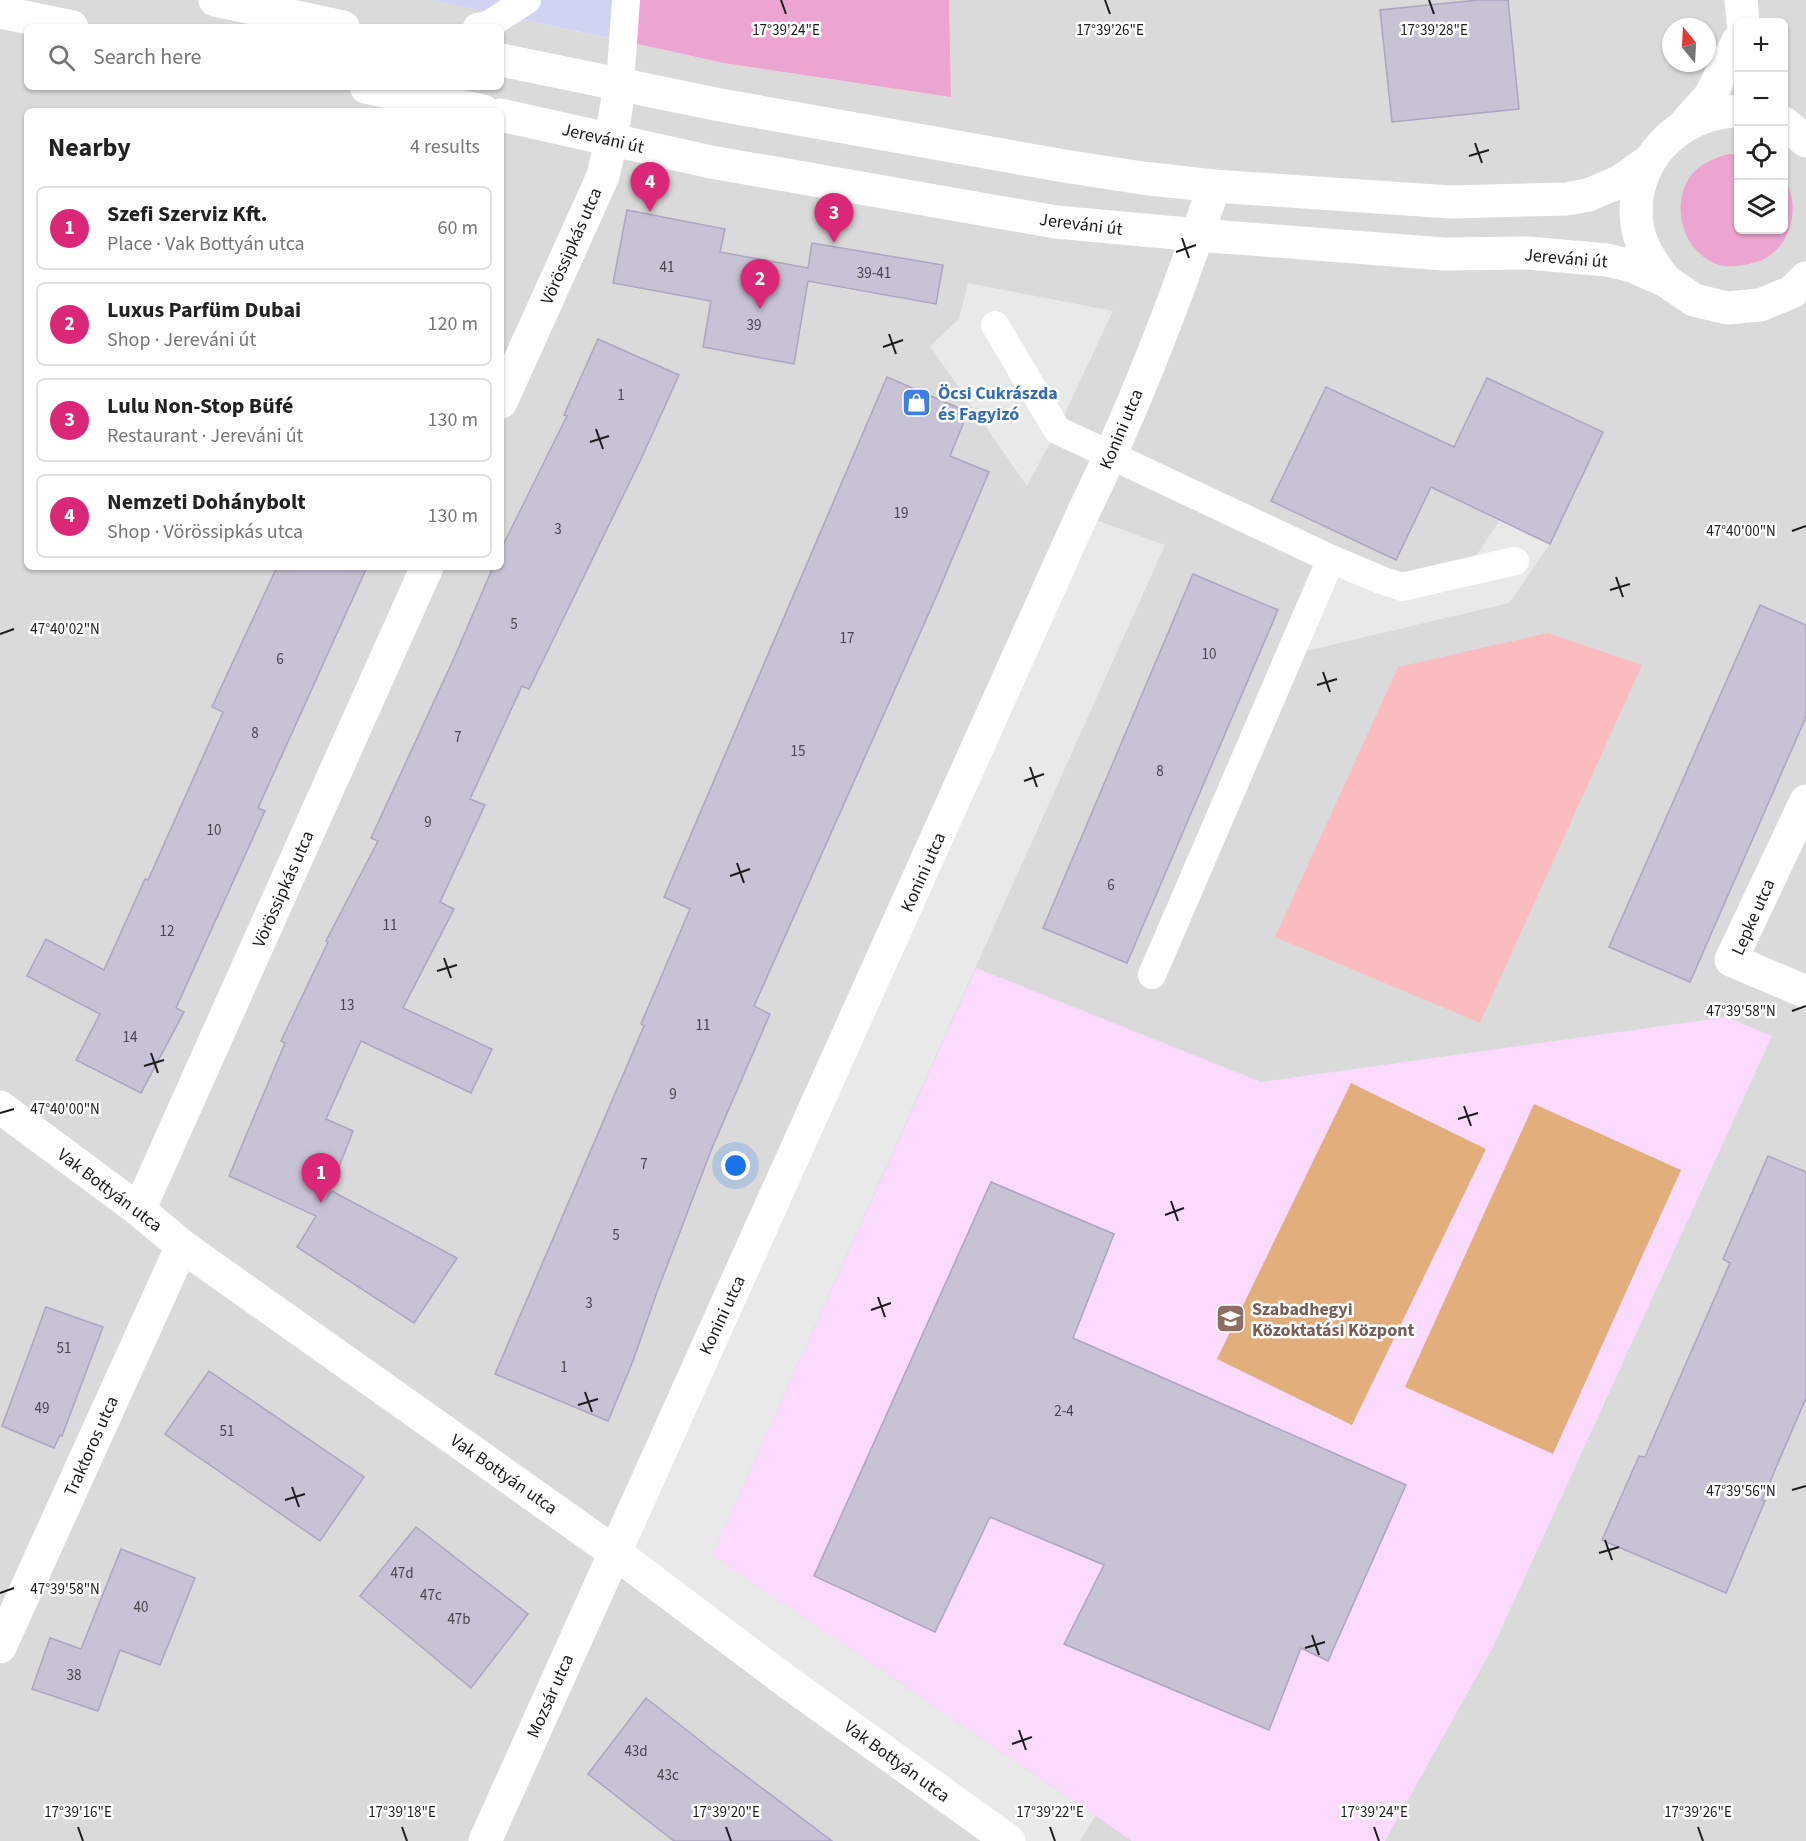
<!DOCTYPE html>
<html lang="en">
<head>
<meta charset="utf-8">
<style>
	:root { --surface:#fff; --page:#f2f2f2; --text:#222; --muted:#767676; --line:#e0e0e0; --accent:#db2777 }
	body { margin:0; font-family:"Source Sans 3",sans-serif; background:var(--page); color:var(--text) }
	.controls { position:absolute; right:18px; top:18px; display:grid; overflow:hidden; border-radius:9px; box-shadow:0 2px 4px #0004 }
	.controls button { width:54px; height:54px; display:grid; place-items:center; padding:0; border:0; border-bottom:2px solid var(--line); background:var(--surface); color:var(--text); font:30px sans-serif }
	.compass { position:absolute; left:1662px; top:18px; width:54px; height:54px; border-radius:50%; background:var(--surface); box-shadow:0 2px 4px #0004; rotate:342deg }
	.you { position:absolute; left:736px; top:1166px; width:21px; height:21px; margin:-15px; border:4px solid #fff; border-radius:50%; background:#1a73e8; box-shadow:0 0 0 9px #1a73e833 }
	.badge { display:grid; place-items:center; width:39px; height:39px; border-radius:50%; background:var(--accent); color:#fff; font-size:20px; font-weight:700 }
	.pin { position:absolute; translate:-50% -50px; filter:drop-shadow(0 2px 3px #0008) }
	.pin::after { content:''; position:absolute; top:32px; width:21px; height:18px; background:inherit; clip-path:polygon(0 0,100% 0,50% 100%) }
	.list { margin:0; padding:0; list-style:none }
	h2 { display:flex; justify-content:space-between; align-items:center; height:78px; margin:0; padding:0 24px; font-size:26px }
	h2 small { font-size:20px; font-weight:400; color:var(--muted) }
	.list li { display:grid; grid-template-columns:39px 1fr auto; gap:18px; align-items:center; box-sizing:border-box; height:84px; margin:0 12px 12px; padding:0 12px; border:2px solid var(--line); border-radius:9px }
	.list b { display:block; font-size:22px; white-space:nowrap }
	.list p { margin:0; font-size:20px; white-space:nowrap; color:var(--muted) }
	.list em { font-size:20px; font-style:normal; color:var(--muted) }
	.icon { flex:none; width:33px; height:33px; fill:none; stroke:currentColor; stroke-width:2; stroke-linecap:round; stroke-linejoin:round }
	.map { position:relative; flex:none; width:1806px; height:1841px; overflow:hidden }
	.search { position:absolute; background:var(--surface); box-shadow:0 2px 4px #0004; left:24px; top:24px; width:480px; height:66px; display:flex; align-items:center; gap:15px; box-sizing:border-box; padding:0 21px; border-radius:9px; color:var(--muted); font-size:22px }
	.panel { position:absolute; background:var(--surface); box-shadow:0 2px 4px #0004; left:24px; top:108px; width:480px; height:462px; border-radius:9px }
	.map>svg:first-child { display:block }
	.residential { fill:#dadadb; fill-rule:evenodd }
	.commercial { fill:#d0d3f1 }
	.education { fill:#fadaff }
	.grass { fill:#eba5d0 }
	.park { fill:#fbbcbf }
	.pitch { fill:#e2ae7c }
	.parking { fill:#e9e9e9 }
	.building { fill:#c8c2d5; stroke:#ada4c1; stroke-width:1.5 }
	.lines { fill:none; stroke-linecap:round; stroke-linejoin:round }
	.service { stroke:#fff; stroke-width:28 }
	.minor { stroke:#fff; stroke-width:33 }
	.tertiary { stroke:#fff; stroke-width:33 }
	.ticks { fill:none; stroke:#1d1d1d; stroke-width:2 }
	.labels { text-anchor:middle; stroke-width:5; stroke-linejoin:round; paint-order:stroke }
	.number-label { font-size:15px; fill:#48464b }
	.street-label { font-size:18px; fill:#1d1d1d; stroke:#fff }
	.shop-label { font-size:18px; font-weight:bold; fill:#366cbe; stroke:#fff; text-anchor:start }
	.education-label { font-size:18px; font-weight:bold; fill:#785e54; stroke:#fff; text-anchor:start }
	.ticks-label { font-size:15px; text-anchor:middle; fill:#1d1d1d; stroke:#fff; stroke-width:5; stroke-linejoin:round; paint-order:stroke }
</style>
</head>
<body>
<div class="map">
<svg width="1806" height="1841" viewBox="0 0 1806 1841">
	<rect width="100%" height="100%" fill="#e9e2ef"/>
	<path class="residential" d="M0,0H432L724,63L951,97L949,0H1806V1841H0ZM1738,22H1784V230H1738ZM27,27H501V87H27ZM1671,27H1707V63H1671ZM27,111H501V567H27Z"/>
	<path class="commercial" d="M432,0H620L615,39Z"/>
	<path class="education" d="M976,968L1261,1082L1727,1017L1772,1036L1493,1647L1385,1841H1132L712,1555Z"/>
	<g class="grass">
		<path d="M620,0H949L951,97L724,63L615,39Z"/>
		<path d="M1728,154H1738V230H1784V179C1795,195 1795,215 1788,232C1783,245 1770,259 1756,262C1746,265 1735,267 1724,266C1683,258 1666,201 1695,171C1704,162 1716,158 1728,154Z"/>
	</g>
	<path class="park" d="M1548,633L1642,665L1480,1023L1275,937L1398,667Z"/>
	<g class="pitch">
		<path d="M1351,1083L1486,1149L1352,1425L1217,1359Z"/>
		<path d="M1534,1104L1681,1170L1553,1454L1405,1387Z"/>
	</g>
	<g class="parking">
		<path d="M968,283L1113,311L1057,430L1027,486L930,346L959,319Z"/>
		<path d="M1082,515L1165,545L712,1555L1095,1816L1080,1841H1009L614,1552Z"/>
		<path d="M1500,520L1550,544L1509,603L1289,655L1331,559L1381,580L1472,562Z"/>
	</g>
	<g class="building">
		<path d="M1478,0H1508L1519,109L1392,122L1380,10Z"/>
		<path d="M627,210L725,229L720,252L808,268L812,243L943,265L936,304L808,281L794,364L703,347L711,301L613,283Z"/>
		<path d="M598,339L679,375L642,457L529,689L522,686L470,799L485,805L440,902L454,909L403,1008L492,1049L471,1093L361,1041L326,1119L353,1131L326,1200L332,1191L457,1258L414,1323L297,1247L316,1216L229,1176L285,1043L281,1041L328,942L326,941L378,841L371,838L455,656L493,567H501V549L567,416L564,415Z"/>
		<path d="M887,377L968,412L950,456L989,472L933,604L754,1006L770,1014L712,1148L657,1292L633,1361L608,1421L495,1374L644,1026L641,1024L690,909L664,897Z"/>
		<path d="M1487,378L1603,432L1550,544L1431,487L1396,560L1271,501L1326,387L1454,447Z"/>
		<path d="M277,567H367L258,808L265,811L176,1008L184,1012L141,1093L76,1060L100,1014L27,976L46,939L104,970L145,879L148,880L223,712L212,707Z"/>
		<path d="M1193,574L1278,610L1127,963L1043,928Z"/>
		<path d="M1760,605L1806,625V717L1690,982L1609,947Z"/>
		<path d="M1768,1156L1806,1172V1398L1762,1500L1765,1501L1726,1593L1602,1540L1639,1456L1645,1457L1730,1263L1723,1259Z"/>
		<path d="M991,1182L1114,1234L1073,1338L1406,1485L1328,1661L1301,1648L1269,1730L1064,1644L1104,1565L990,1517L935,1632L814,1576Z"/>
		<path d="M46,1307L103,1327L62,1436L60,1435L54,1448L2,1426Z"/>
		<path d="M209,1371L364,1477L320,1541L165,1434Z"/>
		<path d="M416,1527L528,1614L471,1688L360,1596Z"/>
		<path d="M121,1549L195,1578L160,1665L120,1650L98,1711L32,1689L50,1638L81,1649Z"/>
		<path d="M646,1698L713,1751L832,1841H674L588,1774Z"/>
	</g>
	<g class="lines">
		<g class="service">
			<path d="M477,27L488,25L527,0"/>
			<path d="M620,84L626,0"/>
			<path d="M995,325L1057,430L1331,559L1152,975"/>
			<path d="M1331,559L1381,580L1402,587L1515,561"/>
		</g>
		<g class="minor">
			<path d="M1741,0L1743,22"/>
			<path d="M1685,124L1710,96L1738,41"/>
			<path d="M501,402L603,176L611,140L620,84"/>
			<path d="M1806,801L1731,960L1806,992"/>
			<path d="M0,1107L139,1210L182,1246L614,1552L786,1681L1009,1841"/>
			<path d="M139,1210L427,567"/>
			<path d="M0,1647L182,1246"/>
			<path d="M485,1841C682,1398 885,958 1082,515C1134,409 1177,298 1214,186"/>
		</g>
		<g class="tertiary">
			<path d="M215,0L343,27"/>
			<path d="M0,12L72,27"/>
			<path d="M501,60L720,105L1064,166L1142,178L1214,186L1450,202L1567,199L1588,195L1619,182L1649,161"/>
			<path d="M366,87L483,111"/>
			<path d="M501,115L711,162L1056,222L1198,235L1444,254L1528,253L1607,260L1632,266L1666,281L1694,300L1727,308L1760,305L1792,292L1806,278"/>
			<path d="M1784,123L1806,141"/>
			<path d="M1666,281C1653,264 1640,247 1637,224C1629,162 1678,112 1738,111"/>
		</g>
	</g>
	<path class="ticks" d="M781,0L786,14M1105,0L1110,14M1429,0L1434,14M1475,143L1482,163M1469,156L1489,150M1182,238L1189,258M1176,252L1196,245M889,334L896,354M883,347L903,340M596,429L603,449M590,442L609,436M1792,531L1806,526M1616,577L1623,597M1610,590L1630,584M0,634L14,629M1323,672L1330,692M1317,685L1337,679M1030,767L1037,787M1024,781L1044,774M737,863L744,883M730,876L750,869M444,958L451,978M437,971L457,965M1792,1011L1806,1006M151,1053L158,1073M144,1066L164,1060M1464,1106L1471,1126M0,1113L14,1109M1458,1119L1478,1113M1171,1201L1178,1221M1165,1215L1184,1208M878,1297L885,1317M871,1310L891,1303M585,1392L592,1412M578,1405L598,1399M292,1487L299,1507M1792,1490L1806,1486M285,1500L305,1494M1605,1540L1612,1560M1599,1553L1619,1547M0,1593L14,1588M1312,1635L1319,1655M1305,1648L1325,1642M1019,1730L1026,1750M1012,1744L1032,1737M78,1827L83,1841M402,1827L407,1841M726,1827L731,1841M1050,1827L1055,1841M1374,1827L1379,1841M1698,1827L1703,1841"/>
	<defs>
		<symbol id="shop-square" viewBox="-11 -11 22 22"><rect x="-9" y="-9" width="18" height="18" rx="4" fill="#3f7fe0" stroke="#fff"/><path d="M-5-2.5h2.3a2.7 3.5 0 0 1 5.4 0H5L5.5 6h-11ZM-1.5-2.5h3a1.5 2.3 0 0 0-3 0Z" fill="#fff"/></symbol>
		<symbol id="school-square" viewBox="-11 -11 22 22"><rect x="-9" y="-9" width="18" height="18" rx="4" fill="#8d6e63" stroke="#fff"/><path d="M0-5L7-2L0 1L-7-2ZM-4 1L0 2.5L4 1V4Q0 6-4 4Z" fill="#fff"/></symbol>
	</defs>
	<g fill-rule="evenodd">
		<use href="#shop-square" x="900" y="386" width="33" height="33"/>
		<use href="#school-square" x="1214" y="1302" width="33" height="33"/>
	</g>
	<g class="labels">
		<g class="number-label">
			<text x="667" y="272">41</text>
			<text x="874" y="278">39-41</text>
			<text x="754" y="330">39</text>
			<text x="621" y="400">1</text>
			<text x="901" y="518">19</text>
			<text x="558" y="534">3</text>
			<text x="514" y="629">5</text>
			<text x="847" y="643">17</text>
			<text x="1209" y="659">10</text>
			<text x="280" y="664">6</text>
			<text x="255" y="738">8</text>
			<text x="458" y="742">7</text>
			<text x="798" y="756">15</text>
			<text x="1160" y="776">8</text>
			<text x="428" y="827">9</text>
			<text x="214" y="835">10</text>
			<text x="1111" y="890">6</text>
			<text x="390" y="930">11</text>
			<text x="167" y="936">12</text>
			<text x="347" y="1010">13</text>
			<text x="703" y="1030">11</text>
			<text x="130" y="1042">14</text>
			<text x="673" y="1099">9</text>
			<text x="644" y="1169">7</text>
			<text x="616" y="1240">5</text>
			<text x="589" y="1308">3</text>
			<text x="64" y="1353">51</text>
			<text x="564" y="1372">1</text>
			<text x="42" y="1413">49</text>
			<text x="1064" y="1416">2-4</text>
			<text x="227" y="1436">51</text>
			<text x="402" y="1578">47d</text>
			<text x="431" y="1600">47c</text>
			<text x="141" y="1612">40</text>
			<text x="459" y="1624">47b</text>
			<text x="74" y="1680">38</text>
			<text x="636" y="1756">43d</text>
			<text x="668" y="1780">43c</text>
		</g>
		<g class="street-label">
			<text transform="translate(603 138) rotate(13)" y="6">Jereváni út</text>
			<text transform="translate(1081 224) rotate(7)" y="6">Jereváni út</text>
			<text transform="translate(571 246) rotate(-66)" y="6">Vörössipkás utca</text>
			<text transform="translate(1566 258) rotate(5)" y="6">Jereváni út</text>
			<text transform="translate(1121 429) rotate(-67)" y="6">Konini utca</text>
			<text transform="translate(923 872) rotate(-66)" y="6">Konini utca</text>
			<text transform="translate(283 889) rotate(-66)" y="6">Vörössipkás utca</text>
			<text transform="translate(1753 917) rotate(-66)" y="6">Lepke utca</text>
			<text transform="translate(110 1190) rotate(37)" y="6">Vak Bottyán utca</text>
			<text transform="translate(722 1315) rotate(-65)" y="6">Konini utca</text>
			<text transform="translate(91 1446) rotate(-66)" y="6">Traktoros utca</text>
			<text transform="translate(504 1474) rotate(35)" y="6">Vak Bottyán utca</text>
			<text transform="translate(550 1696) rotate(-66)" y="6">Mozsár utca</text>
			<text transform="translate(897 1761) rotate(36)" y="6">Vak Bottyán utca</text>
		</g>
		<g class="shop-label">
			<text x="938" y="399">Öcsi Cukrászda<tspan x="938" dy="21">és Fagyizó</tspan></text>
		</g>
		<g class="education-label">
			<text x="1252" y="1315">Szabadhegyi<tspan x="1252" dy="21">Közoktatási Központ</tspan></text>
		</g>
	</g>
	<g class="ticks-label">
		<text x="786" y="35">17°39'24"E</text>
		<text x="1110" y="35">17°39'26"E</text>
		<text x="1434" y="35">17°39'28"E</text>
		<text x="1741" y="536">47°40'00"N</text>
		<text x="65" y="634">47°40'02"N</text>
		<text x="1741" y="1016">47°39'58"N</text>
		<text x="65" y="1114">47°40'00"N</text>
		<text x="1741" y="1496">47°39'56"N</text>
		<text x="65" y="1594">47°39'58"N</text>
		<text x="78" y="1817">17°39'16"E</text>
		<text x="402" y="1817">17°39'18"E</text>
		<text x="726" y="1817">17°39'20"E</text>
		<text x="1050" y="1817">17°39'22"E</text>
		<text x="1374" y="1817">17°39'24"E</text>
		<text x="1698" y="1817">17°39'26"E</text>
	</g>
</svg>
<div class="controls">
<button>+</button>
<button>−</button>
<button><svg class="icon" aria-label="locate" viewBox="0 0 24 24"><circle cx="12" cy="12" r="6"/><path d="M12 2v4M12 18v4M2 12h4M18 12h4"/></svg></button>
<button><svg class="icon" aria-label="layers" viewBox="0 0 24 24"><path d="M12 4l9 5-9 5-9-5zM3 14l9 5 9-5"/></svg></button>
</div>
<svg class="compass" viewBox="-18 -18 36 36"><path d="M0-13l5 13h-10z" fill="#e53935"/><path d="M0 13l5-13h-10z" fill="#767676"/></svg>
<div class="you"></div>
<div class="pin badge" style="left:321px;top:1203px">1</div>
<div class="pin badge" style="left:760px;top:309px">2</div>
<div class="pin badge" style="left:834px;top:243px">3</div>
<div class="pin badge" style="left:650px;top:212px">4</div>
<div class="search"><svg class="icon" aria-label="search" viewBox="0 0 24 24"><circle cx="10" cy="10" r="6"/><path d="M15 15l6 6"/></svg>Search here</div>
<section class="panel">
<h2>Nearby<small>4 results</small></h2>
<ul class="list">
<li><span class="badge">1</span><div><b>Szefi Szerviz Kft.</b><p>Place · Vak Bottyán utca</p></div><em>60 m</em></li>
<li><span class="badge">2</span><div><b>Luxus Parfüm Dubai</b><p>Shop · Jereváni út</p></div><em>120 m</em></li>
<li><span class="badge">3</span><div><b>Lulu Non-Stop Büfé</b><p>Restaurant · Jereváni út</p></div><em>130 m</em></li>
<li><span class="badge">4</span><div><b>Nemzeti Dohánybolt</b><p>Shop · Vörössipkás utca</p></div><em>130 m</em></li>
</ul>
</section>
</div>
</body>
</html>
